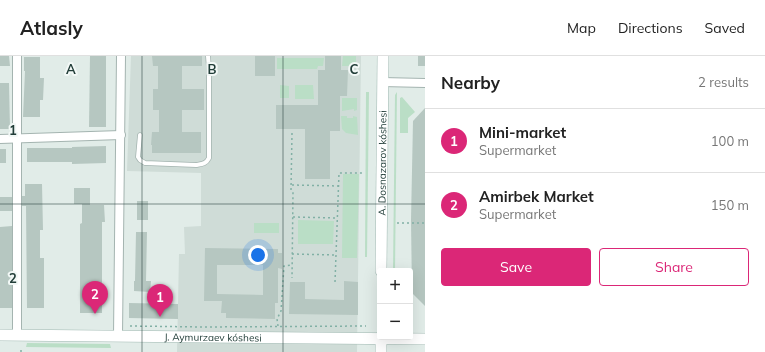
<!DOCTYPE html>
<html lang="en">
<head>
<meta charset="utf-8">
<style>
	:root { --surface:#fff; --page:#f6f6f6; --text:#222; --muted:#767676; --line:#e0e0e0; --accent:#db2777 }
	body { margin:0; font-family:Mulish,sans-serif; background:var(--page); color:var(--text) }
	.controls { position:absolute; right:12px; bottom:12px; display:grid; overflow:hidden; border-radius:4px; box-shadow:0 4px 16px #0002 }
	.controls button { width:36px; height:36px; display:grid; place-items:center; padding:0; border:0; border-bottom:1px solid var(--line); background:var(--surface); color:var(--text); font:20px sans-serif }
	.you { position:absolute; left:258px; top:199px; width:14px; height:14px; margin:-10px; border:3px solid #fff; border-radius:50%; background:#1a73e8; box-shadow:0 0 0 6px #1a73e833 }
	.badge { display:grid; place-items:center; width:26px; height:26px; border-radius:50%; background:var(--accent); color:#fff; font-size:13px; font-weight:700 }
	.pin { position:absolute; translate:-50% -33px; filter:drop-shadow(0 1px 2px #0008) }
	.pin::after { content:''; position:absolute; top:21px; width:14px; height:12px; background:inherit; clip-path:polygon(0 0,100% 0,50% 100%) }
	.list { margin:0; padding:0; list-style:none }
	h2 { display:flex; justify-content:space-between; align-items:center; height:52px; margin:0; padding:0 16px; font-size:17px }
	h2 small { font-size:13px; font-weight:400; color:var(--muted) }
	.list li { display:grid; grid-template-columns:26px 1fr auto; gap:12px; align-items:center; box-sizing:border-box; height:64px; padding:0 16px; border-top:1px solid var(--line) }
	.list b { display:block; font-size:15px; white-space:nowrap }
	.list p { margin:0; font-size:13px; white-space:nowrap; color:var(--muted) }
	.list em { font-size:13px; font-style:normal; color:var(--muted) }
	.actions { display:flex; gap:8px; padding:12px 16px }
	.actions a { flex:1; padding:9px 0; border:1px solid var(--accent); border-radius:4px; text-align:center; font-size:14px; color:var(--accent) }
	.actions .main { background:var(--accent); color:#fff }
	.map { position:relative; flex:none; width:425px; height:296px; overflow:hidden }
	header { display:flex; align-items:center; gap:24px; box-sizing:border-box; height:56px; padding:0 20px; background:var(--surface); border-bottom:1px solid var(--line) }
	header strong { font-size:19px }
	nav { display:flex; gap:22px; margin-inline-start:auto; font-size:14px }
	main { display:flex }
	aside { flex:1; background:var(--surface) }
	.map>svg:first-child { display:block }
	.built { fill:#cfdcd7 }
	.green { fill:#badec6 }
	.building { fill:#b6c7c1; fill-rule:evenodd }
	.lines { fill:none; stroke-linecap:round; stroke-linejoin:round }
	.lane-casing { stroke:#a4b4b0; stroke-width:5.5 }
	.street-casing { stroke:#a4b4b0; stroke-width:10 }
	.secondary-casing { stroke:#9fb8b1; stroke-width:12 }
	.path { stroke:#81b0a5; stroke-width:1.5; stroke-dasharray:2 3; stroke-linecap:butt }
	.lane { stroke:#fff; stroke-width:4 }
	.street { stroke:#fff; stroke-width:8 }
	.secondary { stroke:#fff; stroke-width:11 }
	.grid { fill:none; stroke:#213d38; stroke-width:1; stroke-opacity:0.55 }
	.labels { text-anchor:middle; stroke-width:4; stroke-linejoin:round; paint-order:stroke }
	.street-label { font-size:10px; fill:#213d38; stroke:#f2f8f6 }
	.grid-label { font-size:13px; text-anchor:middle; font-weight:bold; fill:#213d38; stroke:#f2f8f6; stroke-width:4; stroke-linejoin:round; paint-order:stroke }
</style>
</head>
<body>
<header>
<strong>Atlasly</strong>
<nav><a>Map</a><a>Directions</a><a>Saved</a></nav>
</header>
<main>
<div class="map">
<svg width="425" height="296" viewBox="0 0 425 296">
	<rect width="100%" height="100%" fill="#e1ece8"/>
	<path class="built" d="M131,0H361L357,296H177L179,198H185L184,171L201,170V117L127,115Z"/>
	<g class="green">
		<path d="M343,0H356V10H342Z"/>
		<path d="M277,2H324L323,10H318L317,13H277Z"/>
		<path d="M280,29L289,30V42H280Z"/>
		<path d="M295,29H313L314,43H295Z"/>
		<path d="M366,36H369L367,201H365Z"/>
		<path d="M397,36L395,215H393L395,39Z"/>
		<path d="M402,41L415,56L408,62V77H400V42Z"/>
		<path d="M342,42H357V54L354,55V53L342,55Z"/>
		<path d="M341,60H347V62H353V60L357,61L358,79L346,77L342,73Z"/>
		<path d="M343,118H359L357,202H342Z"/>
		<path d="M298,164L334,165L333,188H298Z"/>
		<rect x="254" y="167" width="25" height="10"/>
		<path d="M27,287L110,288L111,292L26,291Z"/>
	</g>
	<g class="building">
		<path d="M0,0H9L10,10H0Z"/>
		<path d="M90,0H106V71H89Z"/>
		<path d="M152,0H202V10H182V33H204V54H182V76H201V97H152V89H151L152,76H159V54H153V33H158V10H153Z"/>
		<rect x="255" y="0" width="20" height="20"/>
		<path d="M325,0H341V14H348L347,40H340V75H330V123H305V73H276V49H318V14H325Z"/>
		<rect x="418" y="0" width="7" height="10"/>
		<path d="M24,1H40V22H44L43,44H40V61H23L25,15H24Z"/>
		<path d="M0,27H9L10,73H0Z"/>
		<path d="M425,52V250L412,237L411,164L413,65Z"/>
		<path d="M106,90V107L72,108V106H27V92H72V91Z"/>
		<rect x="0" y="93" width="6" height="14"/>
		<path d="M25,128H42L43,174H40V202H44V252H27L26,150H22V140H25Z"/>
		<path d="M74,132H90V149H104L105,166H102V257H80V168L82,167V148H74Z"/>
		<rect x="0" y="141" width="12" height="14"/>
		<rect x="137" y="145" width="11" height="19"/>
		<path d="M12,170V252H0V171Z"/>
		<path d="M136,176H147L146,225H151L150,236L134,235V225H135Z"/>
		<path d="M205,192L278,193V197H282V213L278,212V247H275V263L226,262V257H221L222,245H204ZM217,209H263V239L217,238Z"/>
		<path d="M344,225L358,226V259L289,258L290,226H305V243L344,244Z"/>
		<path d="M129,247L178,248V263L129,262Z"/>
	</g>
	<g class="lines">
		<defs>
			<path id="lane" d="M140,79L138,101L140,104L145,107L196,109C202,108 206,108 209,102V13L208,0"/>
			<g id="street">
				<path d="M382,26L425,27"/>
				<path d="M0,83L121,79"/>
				<path d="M17,279V0"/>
				<path d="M118,280L121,0"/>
			</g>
			<g id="secondary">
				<path id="s1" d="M381,215L383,0"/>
				<path id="s2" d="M0,279L425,283"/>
				<path d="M381,296V281"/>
			</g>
		</defs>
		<use href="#lane" class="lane-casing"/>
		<use href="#street" class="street-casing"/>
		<use href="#secondary" class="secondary-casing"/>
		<g class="path">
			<path d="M292,77L291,134L293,136L292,222"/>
			<path d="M292,129L338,130"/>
			<path d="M293,161L337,162"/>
			<path d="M397,167H425"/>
			<path d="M292,198L336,199"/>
			<path d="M335,226L339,117H364"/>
			<path d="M130,270L204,271L366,270"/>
			<path d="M278,270L277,263L281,255L284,210L292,209"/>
			<path d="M21,296V292"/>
		</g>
		<use href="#lane" class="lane"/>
		<use href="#street" class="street"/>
		<use href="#secondary" class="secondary"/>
	</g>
	<path class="grid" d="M142,0V296M283,0V296M0,148H425"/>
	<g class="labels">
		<g class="street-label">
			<text dy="4" stroke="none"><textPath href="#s1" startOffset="108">A. Dosnazarov kóshesi</textPath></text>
			<text dy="4" stroke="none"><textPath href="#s2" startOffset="213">J. Aymurzaev kóshesi</textPath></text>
		</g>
	</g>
	<g class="grid-label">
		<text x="71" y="18">A</text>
		<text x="212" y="18">B</text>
		<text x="354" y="18">C</text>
		<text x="13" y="79">1</text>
		<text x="13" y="227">2</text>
	</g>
</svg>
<div class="controls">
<button>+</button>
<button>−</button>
</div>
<div class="you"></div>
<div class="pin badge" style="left:160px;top:261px">1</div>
<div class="pin badge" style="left:95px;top:258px">2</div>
</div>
<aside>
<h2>Nearby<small>2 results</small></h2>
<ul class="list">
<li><span class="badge">1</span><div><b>Mini-market</b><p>Supermarket</p></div><em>100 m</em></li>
<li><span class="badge">2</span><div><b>Amirbek Market</b><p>Supermarket</p></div><em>150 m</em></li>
</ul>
<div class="actions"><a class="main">Save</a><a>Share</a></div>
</aside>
</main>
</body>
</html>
